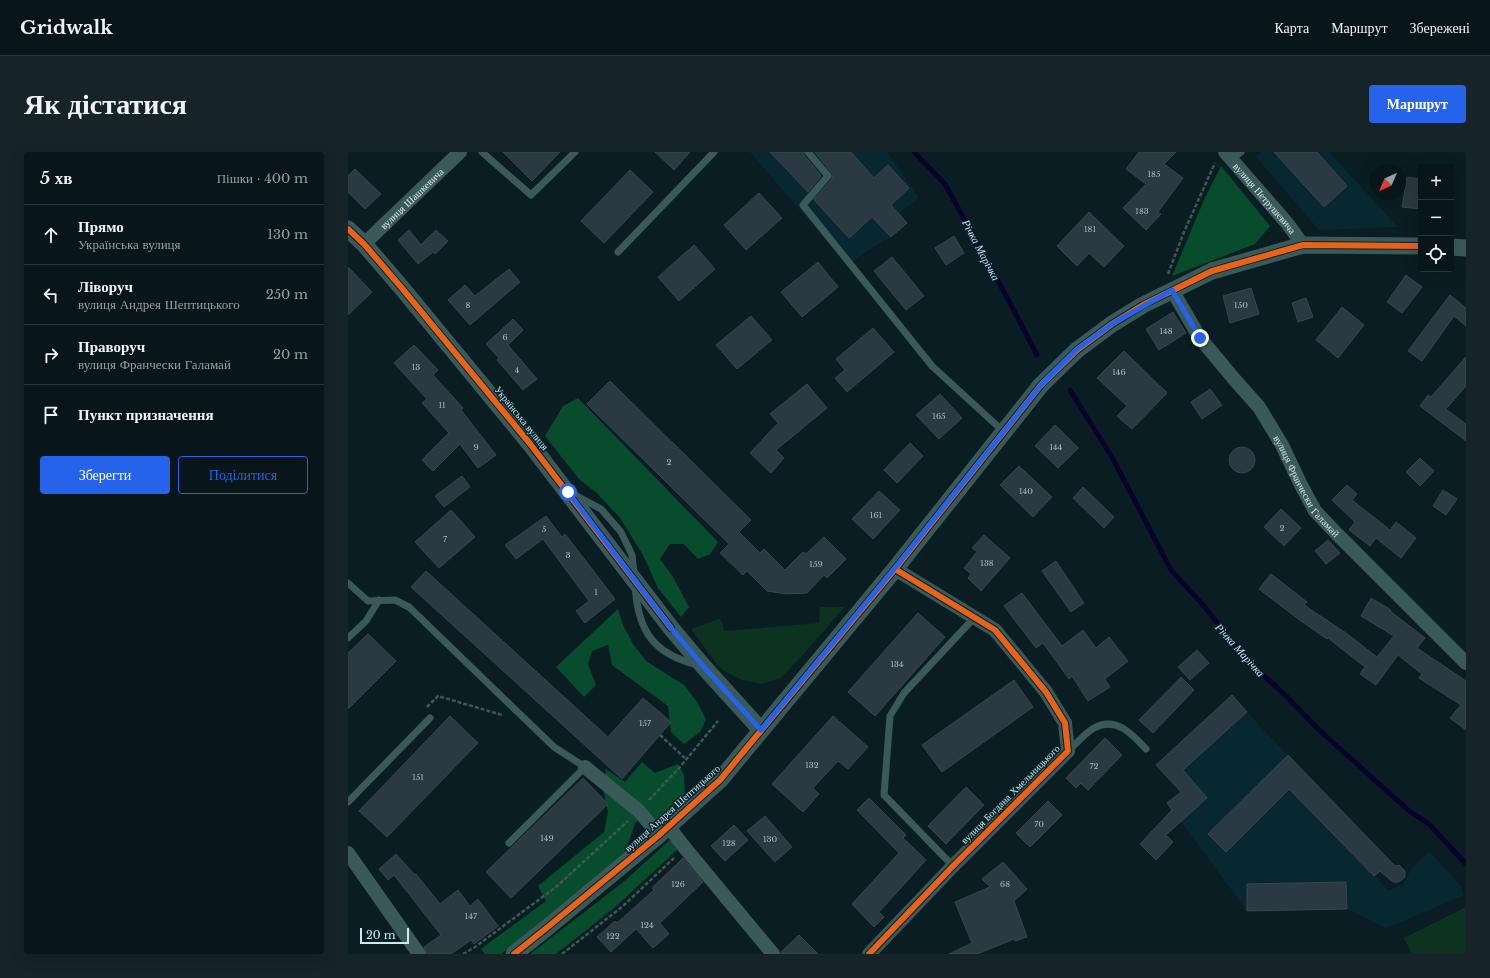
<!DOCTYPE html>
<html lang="uk">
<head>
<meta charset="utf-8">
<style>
	:root { --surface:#08161a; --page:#162327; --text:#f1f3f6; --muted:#989fa2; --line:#293539; --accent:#2563eb }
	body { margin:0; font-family:"Libre Baskerville",serif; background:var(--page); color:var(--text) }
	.controls { position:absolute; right:12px; top:12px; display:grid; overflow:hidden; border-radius:4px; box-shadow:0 4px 16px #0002 }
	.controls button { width:36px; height:36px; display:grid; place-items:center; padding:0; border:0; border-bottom:1px solid var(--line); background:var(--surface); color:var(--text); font:20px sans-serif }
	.compass { position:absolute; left:1022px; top:12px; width:36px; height:36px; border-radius:50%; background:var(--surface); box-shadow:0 4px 16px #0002; rotate:224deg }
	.scale { position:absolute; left:12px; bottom:10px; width:49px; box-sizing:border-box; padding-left:4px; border:2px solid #d4e7ed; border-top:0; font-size:11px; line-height:14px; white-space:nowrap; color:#d4e7ed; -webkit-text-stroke:3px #00232c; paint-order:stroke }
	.stop { position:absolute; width:12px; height:12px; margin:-9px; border:3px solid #2563eb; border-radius:50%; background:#fff }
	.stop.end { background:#2563eb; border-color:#fff; box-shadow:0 1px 4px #0008 }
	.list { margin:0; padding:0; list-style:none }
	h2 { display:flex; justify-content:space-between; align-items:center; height:52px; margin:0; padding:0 16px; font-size:17px }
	h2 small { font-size:13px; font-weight:400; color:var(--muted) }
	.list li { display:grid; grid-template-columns:26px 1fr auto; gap:12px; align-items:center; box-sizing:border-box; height:60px; padding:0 16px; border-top:1px solid var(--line) }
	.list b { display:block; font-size:15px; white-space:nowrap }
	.list p { margin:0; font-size:13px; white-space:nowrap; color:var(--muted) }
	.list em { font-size:13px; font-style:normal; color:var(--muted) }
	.actions { display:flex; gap:8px; padding:12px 16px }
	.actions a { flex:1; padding:9px 0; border:1px solid var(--accent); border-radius:4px; text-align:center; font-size:14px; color:var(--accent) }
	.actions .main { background:var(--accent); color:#fff }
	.icon { flex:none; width:22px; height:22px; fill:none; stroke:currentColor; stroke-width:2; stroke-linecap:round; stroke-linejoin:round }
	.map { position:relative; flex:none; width:1118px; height:802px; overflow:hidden; border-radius:4px }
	header { display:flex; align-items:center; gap:24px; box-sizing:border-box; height:56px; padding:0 20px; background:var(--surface); border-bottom:1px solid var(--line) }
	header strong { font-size:19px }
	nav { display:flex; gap:22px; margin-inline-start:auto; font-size:14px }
	.intro { display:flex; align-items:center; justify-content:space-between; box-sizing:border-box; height:96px; padding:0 24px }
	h1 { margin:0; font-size:28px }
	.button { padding:10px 18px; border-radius:4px; background:var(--accent); color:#fff; font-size:14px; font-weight:700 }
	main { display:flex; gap:24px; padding:0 24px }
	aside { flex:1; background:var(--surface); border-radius:4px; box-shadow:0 4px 16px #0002 }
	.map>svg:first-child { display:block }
	.built { fill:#072831 }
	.green { fill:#0c331f }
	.forest { fill:#074d2c }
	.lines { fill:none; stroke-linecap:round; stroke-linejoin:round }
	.stream { stroke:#09032c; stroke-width:5 }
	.building { fill:#2b3942; stroke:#38464c }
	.path { stroke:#3f5758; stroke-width:2.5; stroke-dasharray:4 2; stroke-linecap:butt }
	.service { stroke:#3a5959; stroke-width:7 }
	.minor { stroke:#3a5959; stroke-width:14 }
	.tertiary { stroke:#3a5959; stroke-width:17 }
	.cycleway-casing { stroke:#00232c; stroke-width:8 }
	.cycleway { stroke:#ea6118; stroke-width:6 }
	.route { stroke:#2563eb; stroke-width:5 }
	.labels { text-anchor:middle; stroke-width:3; stroke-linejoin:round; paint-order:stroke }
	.number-label { font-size:8px; fill:#aabcc2 }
	.street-label { font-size:10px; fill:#d4e7ed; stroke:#00232c }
	.water-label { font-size:11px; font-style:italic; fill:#dddef4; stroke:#00232c }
</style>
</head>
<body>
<header>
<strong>Gridwalk</strong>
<nav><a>Карта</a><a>Маршрут</a><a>Збережені</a></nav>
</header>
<div class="intro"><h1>Як дістатися</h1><a class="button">Маршрут</a></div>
<main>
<aside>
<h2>5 хв<small>Пішки · 400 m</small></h2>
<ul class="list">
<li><svg class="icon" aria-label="ahead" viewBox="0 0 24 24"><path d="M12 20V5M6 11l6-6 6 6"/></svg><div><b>Прямо</b><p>Українська вулиця</p></div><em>130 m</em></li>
<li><svg class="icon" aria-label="left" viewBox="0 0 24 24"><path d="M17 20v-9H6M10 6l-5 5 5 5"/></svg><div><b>Ліворуч</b><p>вулиця Андрея Шептицького</p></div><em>250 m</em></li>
<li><svg class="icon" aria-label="right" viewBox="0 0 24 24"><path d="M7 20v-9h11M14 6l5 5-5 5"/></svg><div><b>Праворуч</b><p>вулиця Франчески Галамай</p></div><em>20 m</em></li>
<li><svg class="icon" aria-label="arrive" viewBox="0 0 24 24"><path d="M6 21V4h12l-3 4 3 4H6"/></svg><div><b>Пункт призначення</b></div></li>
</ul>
<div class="actions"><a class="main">Зберегти</a><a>Поділитися</a></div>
</aside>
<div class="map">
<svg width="1118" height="802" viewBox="0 0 1118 802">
	<rect width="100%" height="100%" fill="#0a1d22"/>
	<g class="built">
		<path d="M402,0H539L571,46L552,60L559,71L543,85L536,88L499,113Z"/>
		<path d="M913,0H981L1050,75L971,78L908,5Z"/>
		<path d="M884,543L912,574L1042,709L1027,724L1040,738L1055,733L1063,717L1081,699L1113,734L1115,744L1038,776L999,757L899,759L819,651L833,640L808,613Z"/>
	</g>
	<g class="green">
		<path d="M472,455H497L453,505L433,526L414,532L394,528L376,519L369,513L343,477L371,467L374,470L376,479L471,471Z"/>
		<path d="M1118,755V802H1064L1056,786Z"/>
	</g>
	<g class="forest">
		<path d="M873,14L922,74L907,92L824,124L856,48Z"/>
		<path d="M230,246L370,390L362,402L350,407L336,392H322L312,407L325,425L341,455L333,465L310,436L295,403L272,366L249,341L232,328L197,284L215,254Z"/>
		<path d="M270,457L275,473L285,492L298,509L336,533L349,550L358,567L352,580L336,592L323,580L320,554L264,513L260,493L244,499L240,512L248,533L236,545L208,515Z"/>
		<path d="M294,610L307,621L330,612L336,623L337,649L313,671L300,663L287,671L277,701L153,802H137L133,797L198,749L190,734L256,680L260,660L255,637L258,617L277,630Z"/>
		<path d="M322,688L331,696L266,756L208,802H182L274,731Z"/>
	</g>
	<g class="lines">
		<g class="stream">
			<path d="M566,0L597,32L662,151L689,203"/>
			<path d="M722,238L765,307L823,418L856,454L896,505L939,545L970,577L1060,658L1081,672L1118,712"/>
		</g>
	</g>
	<g class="building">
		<path d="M155,0H212L184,29Z"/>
		<path d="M307,0H342L326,18Z"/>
		<path d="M422,0H455L456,3L473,24L460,40Z"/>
		<path d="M467,0H503L526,26L540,13L561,36L543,53L559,71L543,85L524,65L501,86L467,49L466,47L484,27L485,23Z"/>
		<path d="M791,0H828L816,12L835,26L810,60L813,62L798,78L775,56L798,32L778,17Z"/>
		<path d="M926,0H969L999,34L976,55Z"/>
		<path d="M7,17L33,42L17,57L0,40V24Z"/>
		<path d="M282,18L305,40L256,91L233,69Z"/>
		<path d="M1059,25L1073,27V57L1054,55Z"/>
		<path d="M411,41L434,66L398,98L376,73Z"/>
		<path d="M741,60L776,94L756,115L741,101L729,114L709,94Z"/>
		<path d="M61,78L73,93L88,78L100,89L87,102L85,100L70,112L50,88Z"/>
		<path d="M606,84L616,101L598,113L587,96Z"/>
		<path d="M346,93L367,117L331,149L310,125Z"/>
		<path d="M544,105L576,144L558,158L526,119Z"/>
		<path d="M470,110L490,135L454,165L433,140Z"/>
		<path d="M0,115L24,140L0,163Z"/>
		<path d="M161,117L172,130L122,173L100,148L117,133L127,144Z"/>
		<path d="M1058,123L1074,135L1054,161L1039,150Z"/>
		<path d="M903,136L911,162L882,171L875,144Z"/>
		<path d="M1102,143L1118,156V174L1106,164L1074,209L1060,199Z"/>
		<path d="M958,146L965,165L950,170L944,151Z"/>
		<path d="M994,155L1016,173L990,206L968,188Z"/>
		<path d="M825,160L838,181L811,198L798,177Z"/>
		<path d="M403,164L424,188L389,217L368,193Z"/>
		<path d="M165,167L175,178L160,193L189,227L175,238L149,208L151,206L138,192Z"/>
		<path d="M525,176L546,200L499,240L487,226L497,218L488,207Z"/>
		<path d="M66,193L90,218L85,223L115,256L113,258L148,303L130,316L112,292L85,319L74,308L101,281L74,251L79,247L46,211Z"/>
		<path d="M776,199L819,241L784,277L769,264L779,254L749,226Z"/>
		<path d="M1118,205V234L1098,257L1118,272V289L1072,254L1080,243L1083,245Z"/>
		<path d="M262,229L403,368L391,380L412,401L416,397L437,418L455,400L458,402L476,385L498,407L479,426L476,423L459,441L438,442L419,439L399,419L395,423L372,401L381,392L239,252Z"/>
		<path d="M459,232L479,256L428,298L436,306L423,321L402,301L430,271L422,262Z"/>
		<path d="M862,237L874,253L854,267L843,250Z"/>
		<path d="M592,242L614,266L591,287L568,263Z"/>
		<path d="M707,273L730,296L710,316L687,294Z"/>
		<path d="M562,291L575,304L549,331L536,318Z"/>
		<circle cx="894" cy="308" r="13"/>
		<path d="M1072,306L1086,319L1072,334L1058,320Z"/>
		<path d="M671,314L704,345L685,365L652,333Z"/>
		<path d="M114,324L122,335L96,355L87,344Z"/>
		<path d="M999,333L1009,342L1004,348L1042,378L1048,370L1068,386L1053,406L1028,386L1022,394L1001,378L1007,370L984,348Z"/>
		<path d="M735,335L766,365L756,376L725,346Z"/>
		<path d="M1095,338L1109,347L1098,363L1085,354Z"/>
		<path d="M531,339L552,358L525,387L504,367Z"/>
		<path d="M933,357L953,376L936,394L916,375Z"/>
		<path d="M103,358L127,385L91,416L67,390Z"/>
		<path d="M198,364L214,385L217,382L267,447L237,471L228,459L241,449L195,387L168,407L157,393Z"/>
		<path d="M636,383L662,406L633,439L620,426L623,422L616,416L629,400L624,396Z"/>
		<path d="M980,388L992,401L978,412L967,399Z"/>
		<path d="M708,409L736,451L723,460L694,419Z"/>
		<path d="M78,419L260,585L295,546L323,570L274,627L63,435Z"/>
		<path d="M923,422L959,450L956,453L998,481L1029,505L1046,484L1013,464L1023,446L1043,458L1042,459L1077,486L1069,496L1118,529V578L1102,566L1113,553L1071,526L1074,522L1050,503L1028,533L1012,522L1017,515L980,486L979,487L953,469L911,437Z"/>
		<path d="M674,441L714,494L735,478L748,496L761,485L780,509L757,527L762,535L740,549L724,524L721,527L695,491L688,496L656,454Z"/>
		<path d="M570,461L597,485L527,564L500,540Z"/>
		<path d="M20,482L48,509L0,557V501Z"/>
		<path d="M849,498L861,511L842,528L830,515Z"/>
		<path d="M833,525L846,538L805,581L791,568Z"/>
		<path d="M666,528L685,555L594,620L574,593Z"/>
		<path d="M884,543L899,560L835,618L859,646L818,683L825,690L808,708L792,692L824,658L819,651L833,640L808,613Z"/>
		<path d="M102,564L130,591L39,685L11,659Z"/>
		<path d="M485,564L520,595L500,617L490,609L465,636L471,642L455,660L424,632Z"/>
		<path d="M757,586L774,603L740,638L733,631L728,636L718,626Z"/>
		<path d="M940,603L1047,714L1051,713L1057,719V725L1051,730H1045L1032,719L1026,724L941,637L878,700L860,682Z"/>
		<path d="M235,626L260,652L163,746L138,720Z"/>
		<path d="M618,635L636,653L598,692L580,674Z"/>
		<path d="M521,646L558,683L555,686L578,708L531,760L536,765L526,775L504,752L551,701L509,658Z"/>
		<path d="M700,649L714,663L682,695L668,681Z"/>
		<path d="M417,664L444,695L427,710L399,679Z"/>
		<path d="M386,673L400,688L377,709L363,694Z"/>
		<path d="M48,702L67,723L68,722L92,752L110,738L122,754L130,747L150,774L126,792L123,788L103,802H79L76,795L93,783L46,723L40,728L31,717Z"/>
		<path d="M335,706L355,730L312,771L321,782L305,796L288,777L263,800L249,785L267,769L269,771L306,738L304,736Z"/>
		<path d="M655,710L679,737L666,749L679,785L667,789L666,787L629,802H601L624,791L607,750L642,735L634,727Z"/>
		<path d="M998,730L999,757L899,759V732Z"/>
		<path d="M451,783L470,802H433V800Z"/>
	</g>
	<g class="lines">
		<g class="path">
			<path d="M820,122L836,80L867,11"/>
			<path d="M79,555L90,544L154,563"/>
			<path d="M312,583L338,607"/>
			<path d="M301,648L332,615L370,569"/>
			<path d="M115,802L127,795L208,735L280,669"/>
			<path d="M214,802L275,754L326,706"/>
		</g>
		<g class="service">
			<path d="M134,0L183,43L227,0"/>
			<path d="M460,0L480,24L455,53L584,214L656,280"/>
			<path d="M884,7L893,0"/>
			<path d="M270,100L366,0"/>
			<path d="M227,343L253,357L273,380L284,403L286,421"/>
			<path d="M0,431L20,449L47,448L61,455L206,595L237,615L161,691"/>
			<path d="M287,434C290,479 305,502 350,513"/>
			<path d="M0,486L18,469L31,448"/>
			<path d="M720,599C728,592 737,581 746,576C768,564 784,582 798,597"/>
			<path d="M0,650L82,566"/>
			<path d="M605,714L536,643L542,564L556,541L626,466"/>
		</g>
		<g class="minor">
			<path id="s1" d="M877,0L939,71L955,93"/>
			<path id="s2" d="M16,92L112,0"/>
			<path id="s3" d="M824,138L852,186L886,227L911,255L934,293L952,331L967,359L989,382L1118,511"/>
			<path d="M237,615L291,659L311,683"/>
			<path d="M320,674L337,696L425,802"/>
			<path d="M0,701L71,802"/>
			<path d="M521,802L605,714L720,599L717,571L698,540L647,478L547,417"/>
		</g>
		<g class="tertiary">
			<path d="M0,77L16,92L53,135L183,293L323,476L355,514L413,578"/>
			<path d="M1103,95L1118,96"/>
			<path d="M166,802L201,774L311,683L372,628L547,417L693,233L729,198L764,172L795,153L864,119L955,93L1073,94"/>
		</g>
		<defs>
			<g id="cycleway">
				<path d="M0,77L16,92L53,135L183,293L323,476"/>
				<path d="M166,802L201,774L311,683L372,628L547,417L693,233L729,198L764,172L795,153L864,119L955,93L1073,94"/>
				<path d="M521,802L605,714L720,599L717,571L698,540L647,478L547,417"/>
			</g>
		</defs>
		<use href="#cycleway" class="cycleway-casing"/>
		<use href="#cycleway" class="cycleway"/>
	</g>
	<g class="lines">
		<path class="route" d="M220,340L323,476L355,514L413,578L547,416L693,233L728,198L764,172L824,138L852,186"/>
	</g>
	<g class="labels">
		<g class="number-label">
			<text x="806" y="25">185</text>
			<text x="794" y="62">183</text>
			<text x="742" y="80">181</text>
			<text x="120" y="156">8</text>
			<text x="893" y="156">150</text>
			<text x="818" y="182">148</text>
			<text x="157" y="188">6</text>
			<text x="68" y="218">13</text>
			<text x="169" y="221">4</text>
			<text x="771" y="223">146</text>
			<text x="94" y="256">11</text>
			<text x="591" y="267">165</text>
			<text x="128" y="298">9</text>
			<text x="708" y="298">144</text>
			<text x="321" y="313">2</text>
			<text x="678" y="342">140</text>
			<text x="528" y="366">161</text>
			<text x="934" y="379">2</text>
			<text x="196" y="380">5</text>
			<text x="97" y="390">7</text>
			<text x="220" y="406">3</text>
			<text x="639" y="414">138</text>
			<text x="468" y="415">159</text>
			<text x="248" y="443">1</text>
			<text x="549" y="515">134</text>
			<text x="297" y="574">157</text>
			<text x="464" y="616">132</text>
			<text x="746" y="617">72</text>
			<text x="70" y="628">151</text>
			<text x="691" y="675">70</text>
			<text x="199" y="689">149</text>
			<text x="422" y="690">130</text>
			<text x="381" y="694">128</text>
			<text x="330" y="735">126</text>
			<text x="657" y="735">68</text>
			<text x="123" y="767">147</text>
			<text x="299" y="776">124</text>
			<text x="265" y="787">122</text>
		</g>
		<g class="street-label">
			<text dy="4" stroke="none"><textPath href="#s1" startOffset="61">вулиця Петрушевича</textPath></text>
			<text dy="4" stroke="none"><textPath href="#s2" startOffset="66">вулиця Шашкевича</textPath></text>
			<text transform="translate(174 266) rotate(51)" y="4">Українська вулиця</text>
			<text dy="4" stroke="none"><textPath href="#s3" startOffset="239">вулиця Франчески Галамай</textPath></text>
			<text transform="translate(662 642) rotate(-45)" y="4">вулиця Богдана Хмельницького</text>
			<text transform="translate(324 656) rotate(-42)" y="4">вулиця Андрея Шептицького</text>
		</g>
		<g class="water-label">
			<text transform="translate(633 98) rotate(62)" y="4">Річка Марічка</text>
			<text transform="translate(892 498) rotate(48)" y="4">Річка Марічка</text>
		</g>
	</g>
</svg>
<div class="controls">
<button>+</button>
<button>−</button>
<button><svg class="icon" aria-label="locate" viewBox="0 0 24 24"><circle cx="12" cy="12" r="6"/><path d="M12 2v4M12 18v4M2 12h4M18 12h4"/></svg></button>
</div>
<svg class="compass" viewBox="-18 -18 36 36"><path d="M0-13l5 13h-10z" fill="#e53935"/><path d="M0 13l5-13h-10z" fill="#989fa2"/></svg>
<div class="scale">20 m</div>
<div class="stop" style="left:220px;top:340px"></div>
<div class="stop end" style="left:852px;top:186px"></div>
</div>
</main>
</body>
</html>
